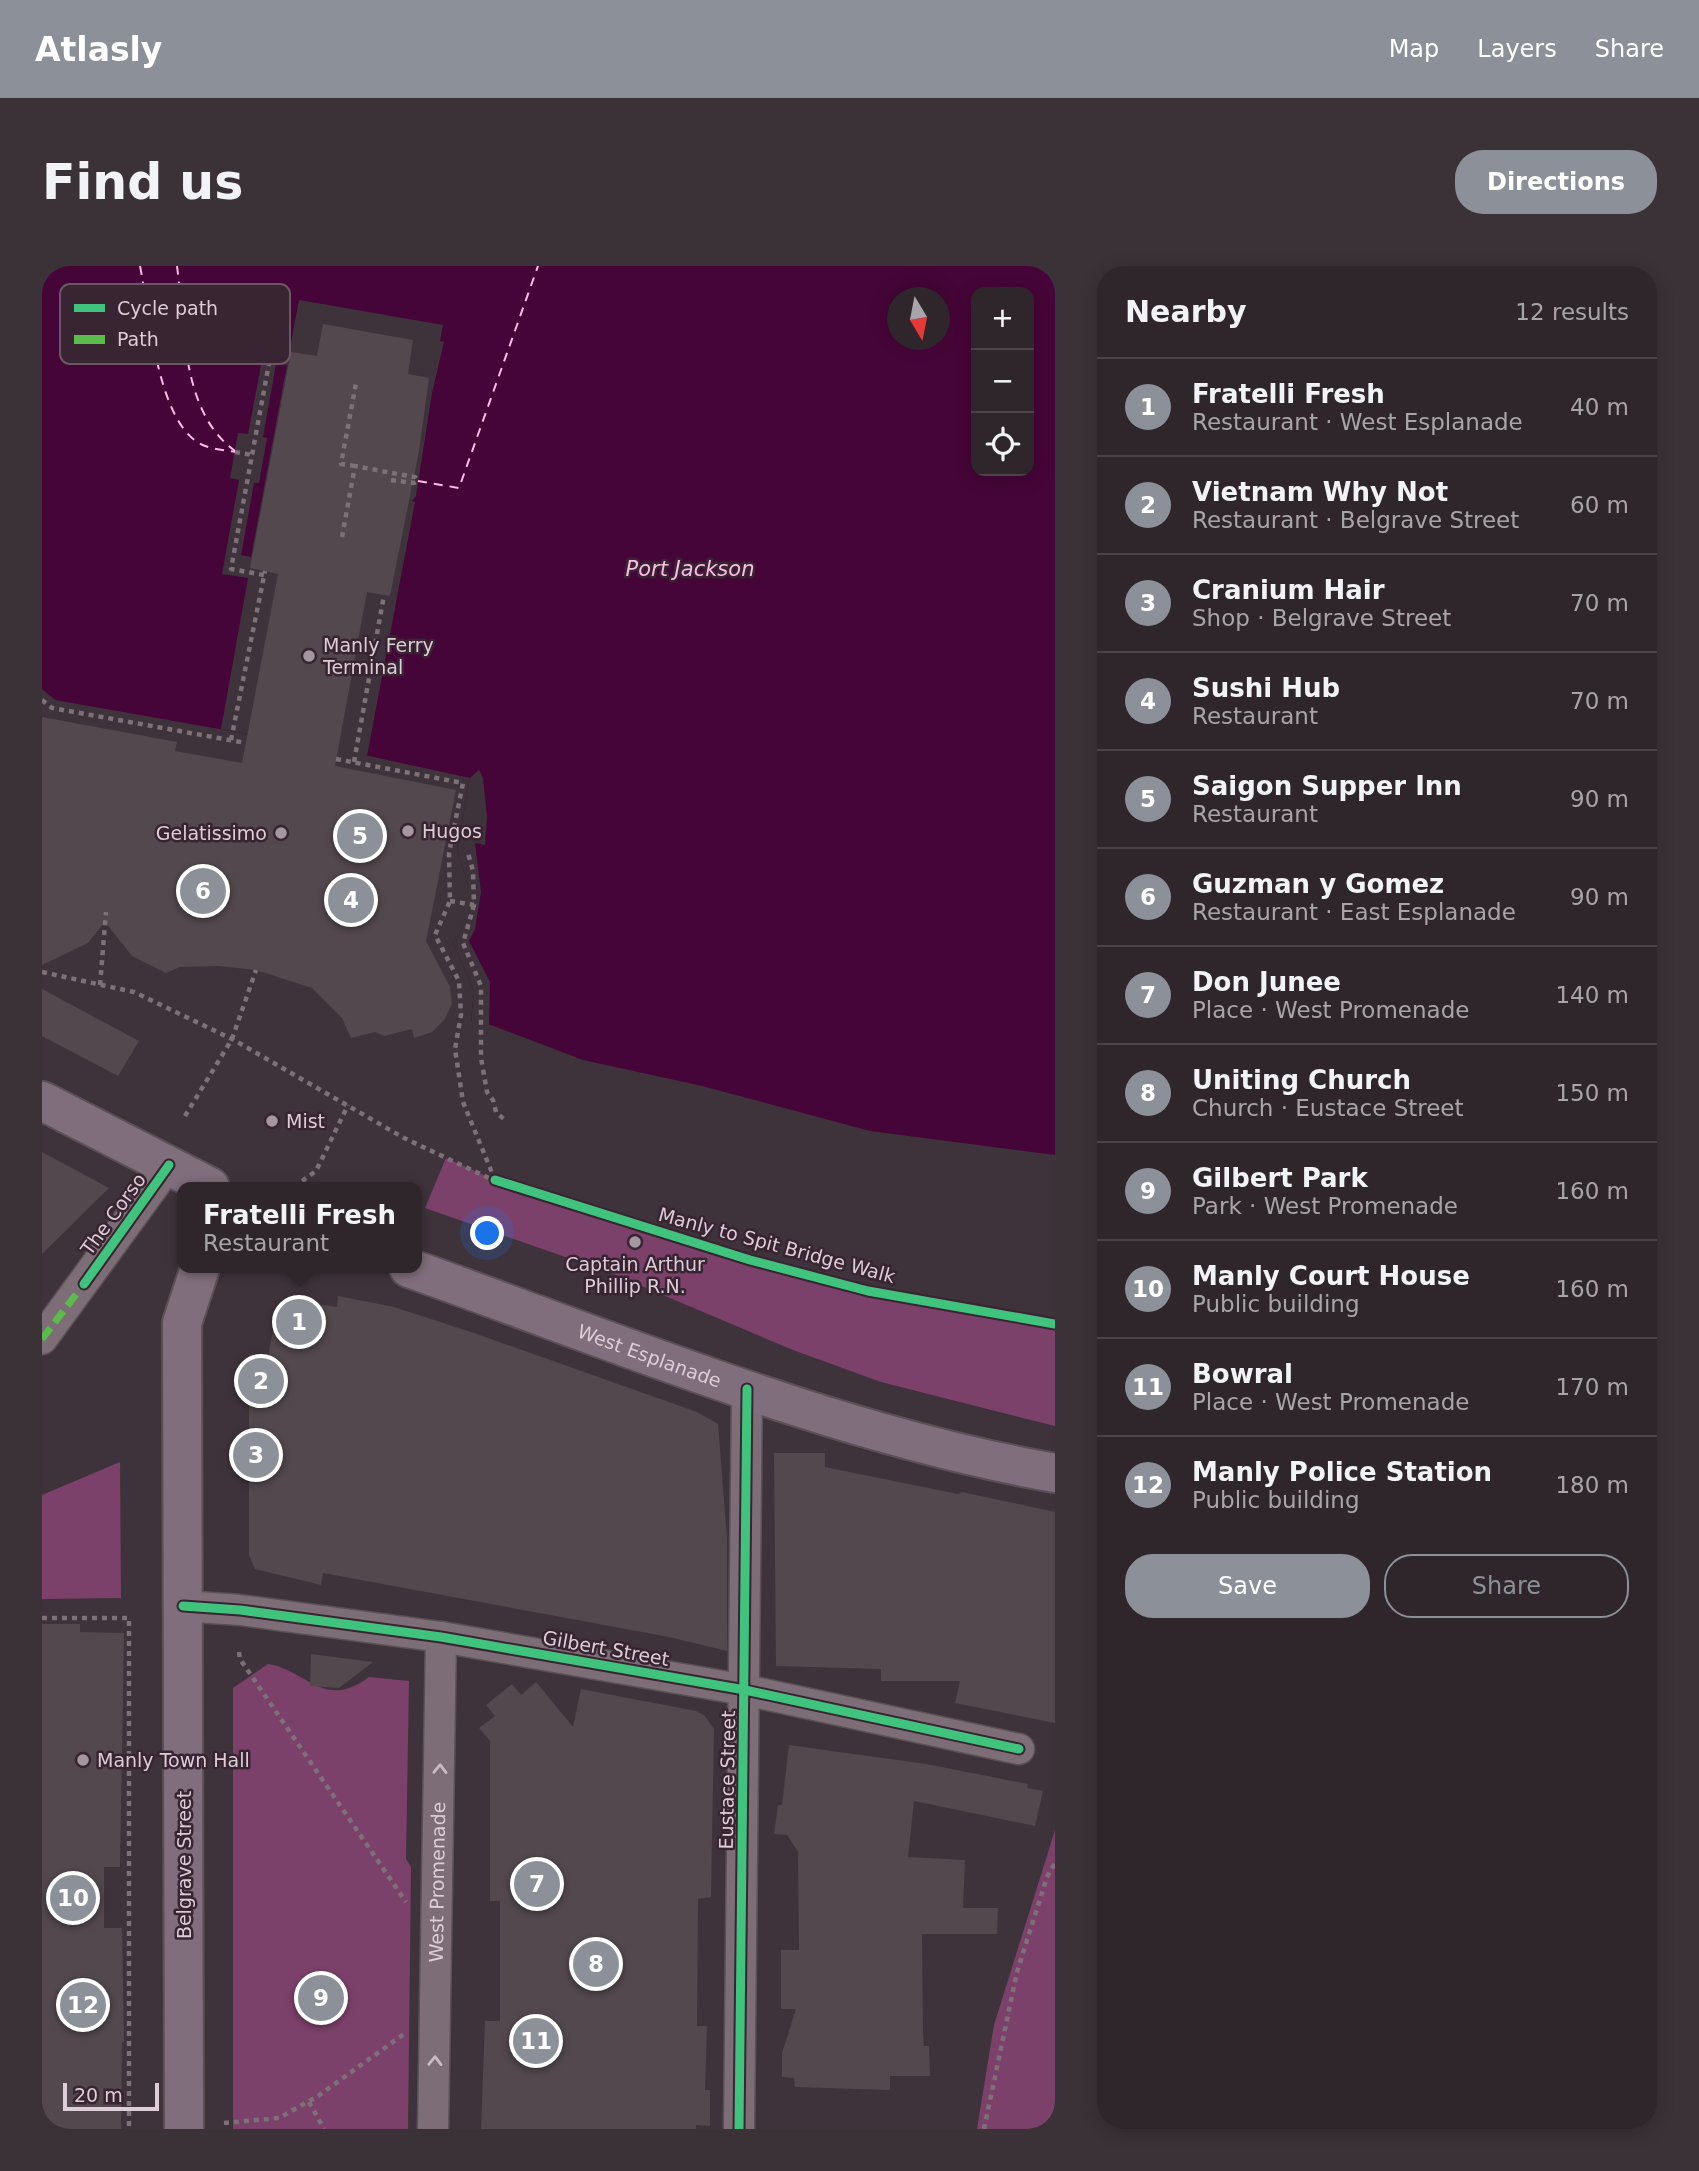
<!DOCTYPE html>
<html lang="en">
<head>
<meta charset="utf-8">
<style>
	:root { --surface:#2f262c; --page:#3b3238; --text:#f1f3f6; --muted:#a7a5a9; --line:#4a4348; --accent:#8c9099 }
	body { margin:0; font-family:"DejaVu Sans",sans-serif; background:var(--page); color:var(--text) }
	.controls { position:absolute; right:21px; top:21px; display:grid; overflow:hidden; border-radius:14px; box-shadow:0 4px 18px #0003 }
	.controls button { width:63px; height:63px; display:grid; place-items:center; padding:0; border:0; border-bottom:2px solid var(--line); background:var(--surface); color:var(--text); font:35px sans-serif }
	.compass { position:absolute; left:845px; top:21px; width:63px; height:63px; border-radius:50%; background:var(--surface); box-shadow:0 4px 18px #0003; rotate:170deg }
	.scale { position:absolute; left:21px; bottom:18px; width:96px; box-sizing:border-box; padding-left:7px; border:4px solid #dccdd6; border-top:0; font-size:19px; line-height:24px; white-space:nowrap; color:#dccdd6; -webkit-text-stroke:5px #392432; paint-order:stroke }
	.you { position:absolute; left:446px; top:968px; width:24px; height:24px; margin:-18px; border:5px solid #fff; border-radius:50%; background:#1a73e8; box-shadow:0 0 0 10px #1a73e833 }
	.badge { display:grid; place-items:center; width:46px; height:46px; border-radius:50%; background:var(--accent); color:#fff; font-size:23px; font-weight:700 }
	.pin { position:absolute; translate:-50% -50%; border:4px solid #fff; box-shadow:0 2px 7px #0006 }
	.popup { position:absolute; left:135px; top:916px; width:245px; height:91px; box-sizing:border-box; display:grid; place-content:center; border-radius:14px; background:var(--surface); filter:drop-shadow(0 2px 5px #0005); font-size:23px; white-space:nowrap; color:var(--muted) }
	.popup b { font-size:26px; color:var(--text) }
	.popup::after { content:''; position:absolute; left:50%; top:100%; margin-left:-14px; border:14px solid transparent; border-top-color:var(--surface) }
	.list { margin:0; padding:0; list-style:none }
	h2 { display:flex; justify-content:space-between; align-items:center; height:91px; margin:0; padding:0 28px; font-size:30px }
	h2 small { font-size:23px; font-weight:400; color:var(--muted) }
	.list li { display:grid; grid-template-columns:46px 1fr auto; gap:21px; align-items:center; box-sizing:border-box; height:98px; padding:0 28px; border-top:2px solid var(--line) }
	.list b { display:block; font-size:26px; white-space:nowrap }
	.list p { margin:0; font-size:23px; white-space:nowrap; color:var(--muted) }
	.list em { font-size:23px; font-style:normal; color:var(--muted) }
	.actions { display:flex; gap:14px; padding:21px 28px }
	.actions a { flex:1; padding:16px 0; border:2px solid var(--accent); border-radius:28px; text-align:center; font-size:24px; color:var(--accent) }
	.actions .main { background:var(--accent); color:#fff }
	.icon { flex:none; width:38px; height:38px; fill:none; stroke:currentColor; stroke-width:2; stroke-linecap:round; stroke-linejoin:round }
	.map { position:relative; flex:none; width:1013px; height:1863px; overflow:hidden; border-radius:28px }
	header { display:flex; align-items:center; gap:42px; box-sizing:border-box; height:98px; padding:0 35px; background:var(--accent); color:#fff }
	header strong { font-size:33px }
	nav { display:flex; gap:38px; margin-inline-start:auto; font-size:24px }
	.intro { display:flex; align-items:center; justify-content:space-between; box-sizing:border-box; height:168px; padding:0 42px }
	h1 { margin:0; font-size:49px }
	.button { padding:18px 32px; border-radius:28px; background:var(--accent); color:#fff; font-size:24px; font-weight:700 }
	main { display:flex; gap:42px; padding:0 42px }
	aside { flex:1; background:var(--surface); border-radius:28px; box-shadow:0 4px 18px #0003 }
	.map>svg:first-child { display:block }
	.green { fill:#7c416a }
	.water { fill:#460538; fill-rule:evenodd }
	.pier { fill:#3f333b; fill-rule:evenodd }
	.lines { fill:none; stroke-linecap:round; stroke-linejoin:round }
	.ferry { stroke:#fcbce6; stroke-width:2; stroke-dasharray:9 7; stroke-linecap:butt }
	.building { fill:#52484e }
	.street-casing { stroke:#5a5056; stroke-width:33 }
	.secondary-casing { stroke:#5a5056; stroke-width:42 }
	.path { stroke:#7e7079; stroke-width:4.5; stroke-dasharray:5 5; stroke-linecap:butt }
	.street { stroke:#7d6d77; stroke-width:30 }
	.secondary { stroke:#816e7c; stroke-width:38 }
	.path-bridge { stroke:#7e7079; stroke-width:4.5; stroke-dasharray:5 5; stroke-linecap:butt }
	.quiet { stroke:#5cbc4b; stroke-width:7; stroke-dasharray:14 7; stroke-linecap:butt }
	.cycleway-casing { stroke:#392432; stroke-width:13 }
	.cycleway { stroke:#40c37c; stroke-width:9 }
	.oneway { stroke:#c9bac3 }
	.poi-dot { fill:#a597a0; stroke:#392432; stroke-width:2.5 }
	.labels { text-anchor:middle; stroke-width:5; stroke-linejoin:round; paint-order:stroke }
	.poi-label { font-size:19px; fill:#dccdd6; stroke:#392432; text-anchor:start }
	.street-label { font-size:19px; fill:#dccdd6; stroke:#392432 }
	.water-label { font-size:21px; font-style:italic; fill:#fcbce6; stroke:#392432 }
	.key { fill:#392432; stroke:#6a5763; stroke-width:2 }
	.key-label { font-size:19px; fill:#dccdd6 }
</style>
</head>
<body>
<header>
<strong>Atlasly</strong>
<nav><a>Map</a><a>Layers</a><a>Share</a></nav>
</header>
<div class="intro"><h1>Find us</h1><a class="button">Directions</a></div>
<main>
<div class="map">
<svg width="1013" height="1863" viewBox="0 0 1013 1863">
	<rect width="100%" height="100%" fill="#3f333b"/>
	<g class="green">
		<path d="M404,892L453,914L708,994L826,1025L1013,1058V1160L839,1116L751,1084L569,1007L383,942Z"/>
		<path d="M78,1196L79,1332L0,1333V1229Z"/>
		<path d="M226,1398C265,1404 282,1445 327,1411L367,1415L364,1593L369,1601L366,1863H191V1422Z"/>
		<path d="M1013,1564V1863H935L952,1759Z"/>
	</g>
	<path class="water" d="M0,0H1013V889L828,865L660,820L541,794L446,758L429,756L432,724L411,677L420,661L425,637L426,619L415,583L428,512L313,487L13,434L0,423ZM934,26H987V205H934ZM856,32H898V74H856Z"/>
	<g class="pier">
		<path d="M257,34L401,59L398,75L402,76L390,127L374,230L370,235L373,236L325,490L179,463L206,312L180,308L197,214L188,212L196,167L206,168L224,73L249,77ZM234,98L245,99L209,291L199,289L212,217H217L225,172L221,171Z"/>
		<path d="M437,504L441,512L445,551L443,579L433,577L439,626L433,663L427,675L448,716L447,762L429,759L432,724L411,677L420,661L426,619L415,583L428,512Z"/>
	</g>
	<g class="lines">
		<g class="ferry">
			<path d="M98,0C107,44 115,153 157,177C167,183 181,184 193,186"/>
			<path d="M135,0C143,60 139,146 193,185"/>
			<path d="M376,215L417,222L496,0"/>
		</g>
	</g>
	<g class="building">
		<path d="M281,58L371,74L366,108L387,112L377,185L348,330L325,326L293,500L414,524L384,675L408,721L410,738L402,754L390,766L372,772L370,763L342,770L333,766L309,772L300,752L270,722L214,704L176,700L138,701L124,707L90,690L63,656L46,677L0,699V451L135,476L133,485L200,497L236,308L208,302L249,86L275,90Z"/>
		<path d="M0,723L97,775L76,810L0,770Z"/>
		<path d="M0,886L67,922L0,988Z"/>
		<path d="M296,1030L352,1041L432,1067L655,1146L676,1158L685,1273V1385L627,1371L281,1307L279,1319L213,1303L207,1289V1088L226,1091L235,1044L240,1037L250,1034L295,1041Z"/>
		<path d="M732,1187H783V1201L916,1228L920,1226L1013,1246V1457L913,1437L918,1415H839V1403L734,1400Z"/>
		<path d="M0,1358H38V1366L82,1367L78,1601H62V1662H80L82,1776H80L79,1863H0Z"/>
		<path d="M269,1388L331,1396L297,1422L268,1420Z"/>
		<path d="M494,1416L531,1461L539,1423L654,1445L662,1449L672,1463L669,1631L656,1633L655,1760H665L663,1824H668V1860L654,1859V1863H439L443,1755H458V1635H448V1475L437,1462L453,1450L444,1439L470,1418L479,1429Z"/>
		<path d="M747,1479L884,1498L986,1518L985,1522L1001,1525L993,1560L872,1535L866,1591L923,1594L921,1642H956L955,1668H880L881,1768L882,1780H887L888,1810H848V1824L753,1821L752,1812L740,1811V1787L754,1743H739V1684H757L756,1586L745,1569L732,1568L736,1539H740Z"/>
	</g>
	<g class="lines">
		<defs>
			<g id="street">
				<path d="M0,1073L127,899"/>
				<path d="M141,1340L198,1344L399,1371L703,1424L977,1483"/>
				<path id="s1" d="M391,1863L399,1371"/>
				<path d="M697,1863L705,1123"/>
			</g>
			<g id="secondary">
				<path d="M0,835L168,921"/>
				<path id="s2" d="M367,1002C575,1076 796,1169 1013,1207"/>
				<path d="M142,1863L140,1057L158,1002"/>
			</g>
		</defs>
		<use href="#street" class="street-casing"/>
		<use href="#secondary" class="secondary-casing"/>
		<g class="path">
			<path d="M193,186L210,189"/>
			<path d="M313,200L299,198L314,117"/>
			<path d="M350,207L373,211L376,215"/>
			<path d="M349,214L372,217L376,215"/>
			<path d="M222,309L189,303L228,92L248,95"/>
			<path d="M0,434L10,442L204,477"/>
			<path d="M189,474L223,305"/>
			<path d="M294,493L421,517L407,587L408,635L393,669L417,715L419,749L413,783L421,836L453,914"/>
			<path d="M312,496L342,329"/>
			<path d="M408,635L432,639L431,605L426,587"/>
			<path d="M432,639L421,677L439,720V792L445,826L451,834L454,846L465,856"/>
			<path d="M0,706L92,726L190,773L362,872L451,914"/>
			<path d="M58,719L64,646"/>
			<path d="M143,850L190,773L214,704"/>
			<path d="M252,921L274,905L306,839"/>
			<path d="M0,1352H87V1863"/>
			<path d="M197,1386L198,1393L364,1636"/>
			<path d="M267,1836L282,1863"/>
			<path d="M182,1857L237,1852L276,1830L362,1768"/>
			<path d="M942,1863L975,1706L1005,1611L1013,1597"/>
		</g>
		<use href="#street" class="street"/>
		<use href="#secondary" class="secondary"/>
		<path class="path-bridge" d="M300,271L313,200L350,207"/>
		<path class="quiet" d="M0,1073L45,1014"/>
		<defs>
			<g id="cycleway">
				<path d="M453,914L708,994L826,1025L1013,1058"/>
				<path d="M42,1018L127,899"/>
				<path d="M141,1340L198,1344L399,1371L703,1424L977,1483"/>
				<path d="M697,1863L705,1123"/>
			</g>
		</defs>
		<use href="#cycleway" class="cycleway-casing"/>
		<use href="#cycleway" class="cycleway"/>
	</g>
	<defs><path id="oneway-chevron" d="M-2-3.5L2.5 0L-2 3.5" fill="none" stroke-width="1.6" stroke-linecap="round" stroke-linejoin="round" transform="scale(1.75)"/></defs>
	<g class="oneway">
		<use href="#oneway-chevron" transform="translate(398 1503) rotate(-89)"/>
		<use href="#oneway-chevron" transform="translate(393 1795) rotate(-89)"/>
	</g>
	<g class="poi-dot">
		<circle cx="267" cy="390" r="7"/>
		<circle cx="366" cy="565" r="7"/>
		<circle cx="239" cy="567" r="7"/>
		<circle cx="230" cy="855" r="7"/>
		<circle cx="593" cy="976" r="7"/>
		<circle cx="41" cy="1494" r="7"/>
	</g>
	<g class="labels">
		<g class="poi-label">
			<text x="281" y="386">Manly Ferry<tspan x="281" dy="22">Terminal</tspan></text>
			<text x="380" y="572">Hugos</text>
			<text x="225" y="574" text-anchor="end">Gelatissimo</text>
			<text x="244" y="862">Mist</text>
			<text x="593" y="1005" text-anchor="middle">Captain Arthur<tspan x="593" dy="22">Phillip R.N.</tspan></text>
			<text x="55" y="1501">Manly Town Hall</text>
		</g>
		<g class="street-label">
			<text transform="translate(71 948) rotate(-54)" y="7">The Corso</text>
			<text transform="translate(735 979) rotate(15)" y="7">Manly to Spit Bridge Walk</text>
			<text dy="7" stroke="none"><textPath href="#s2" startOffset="256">West Esplanade</textPath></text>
			<text transform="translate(564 1382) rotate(10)" y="7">Gilbert Street</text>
			<text transform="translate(685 1514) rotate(-89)" y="7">Eustace Street</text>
			<text transform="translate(142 1599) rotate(-90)" y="7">Belgrave Street</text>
			<text dy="7" stroke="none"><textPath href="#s1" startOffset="247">West Promenade</textPath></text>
		</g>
		<g class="water-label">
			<text x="648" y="310">Port Jackson</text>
		</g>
	</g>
	<rect x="18" y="18" width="230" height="80" rx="10" class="key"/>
	<rect x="32" y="38" width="31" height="8" fill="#40c37c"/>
	<rect x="32" y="69" width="31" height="9" fill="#5cbc4b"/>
	<g class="key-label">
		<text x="75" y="49">Cycle path</text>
		<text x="75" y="80">Path</text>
	</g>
</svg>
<div class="controls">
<button>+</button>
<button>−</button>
<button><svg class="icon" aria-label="locate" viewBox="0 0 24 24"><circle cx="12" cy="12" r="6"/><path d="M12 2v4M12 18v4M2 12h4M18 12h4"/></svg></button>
</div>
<svg class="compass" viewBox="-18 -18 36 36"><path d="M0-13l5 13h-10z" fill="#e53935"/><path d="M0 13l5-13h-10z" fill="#a7a5a9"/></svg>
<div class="scale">20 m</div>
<div class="you"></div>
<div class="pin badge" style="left:257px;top:1056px">1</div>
<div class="popup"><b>Fratelli Fresh</b>Restaurant</div>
<div class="pin badge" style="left:219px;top:1115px">2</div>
<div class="pin badge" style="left:214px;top:1189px">3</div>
<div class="pin badge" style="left:309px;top:634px">4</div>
<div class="pin badge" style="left:318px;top:570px">5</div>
<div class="pin badge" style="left:161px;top:625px">6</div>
<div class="pin badge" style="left:495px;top:1618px">7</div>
<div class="pin badge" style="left:554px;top:1698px">8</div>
<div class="pin badge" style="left:279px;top:1732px">9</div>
<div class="pin badge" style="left:31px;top:1632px">10</div>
<div class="pin badge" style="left:494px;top:1775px">11</div>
<div class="pin badge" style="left:41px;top:1739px">12</div>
</div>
<aside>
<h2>Nearby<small>12 results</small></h2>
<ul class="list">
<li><span class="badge">1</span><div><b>Fratelli Fresh</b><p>Restaurant · West Esplanade</p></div><em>40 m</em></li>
<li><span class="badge">2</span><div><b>Vietnam Why Not</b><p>Restaurant · Belgrave Street</p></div><em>60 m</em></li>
<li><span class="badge">3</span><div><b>Cranium Hair</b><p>Shop · Belgrave Street</p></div><em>70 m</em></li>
<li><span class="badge">4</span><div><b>Sushi Hub</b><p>Restaurant</p></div><em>70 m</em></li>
<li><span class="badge">5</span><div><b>Saigon Supper Inn</b><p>Restaurant</p></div><em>90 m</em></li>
<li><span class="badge">6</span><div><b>Guzman y Gomez</b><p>Restaurant · East Esplanade</p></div><em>90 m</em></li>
<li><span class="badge">7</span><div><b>Don Junee</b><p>Place · West Promenade</p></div><em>140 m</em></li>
<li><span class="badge">8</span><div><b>Uniting Church</b><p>Church · Eustace Street</p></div><em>150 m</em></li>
<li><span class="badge">9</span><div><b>Gilbert Park</b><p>Park · West Promenade</p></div><em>160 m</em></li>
<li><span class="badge">10</span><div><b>Manly Court House</b><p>Public building</p></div><em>160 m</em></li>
<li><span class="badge">11</span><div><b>Bowral</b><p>Place · West Promenade</p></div><em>170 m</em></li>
<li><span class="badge">12</span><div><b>Manly Police Station</b><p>Public building</p></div><em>180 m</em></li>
</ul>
<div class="actions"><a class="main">Save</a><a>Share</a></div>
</aside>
</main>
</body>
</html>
